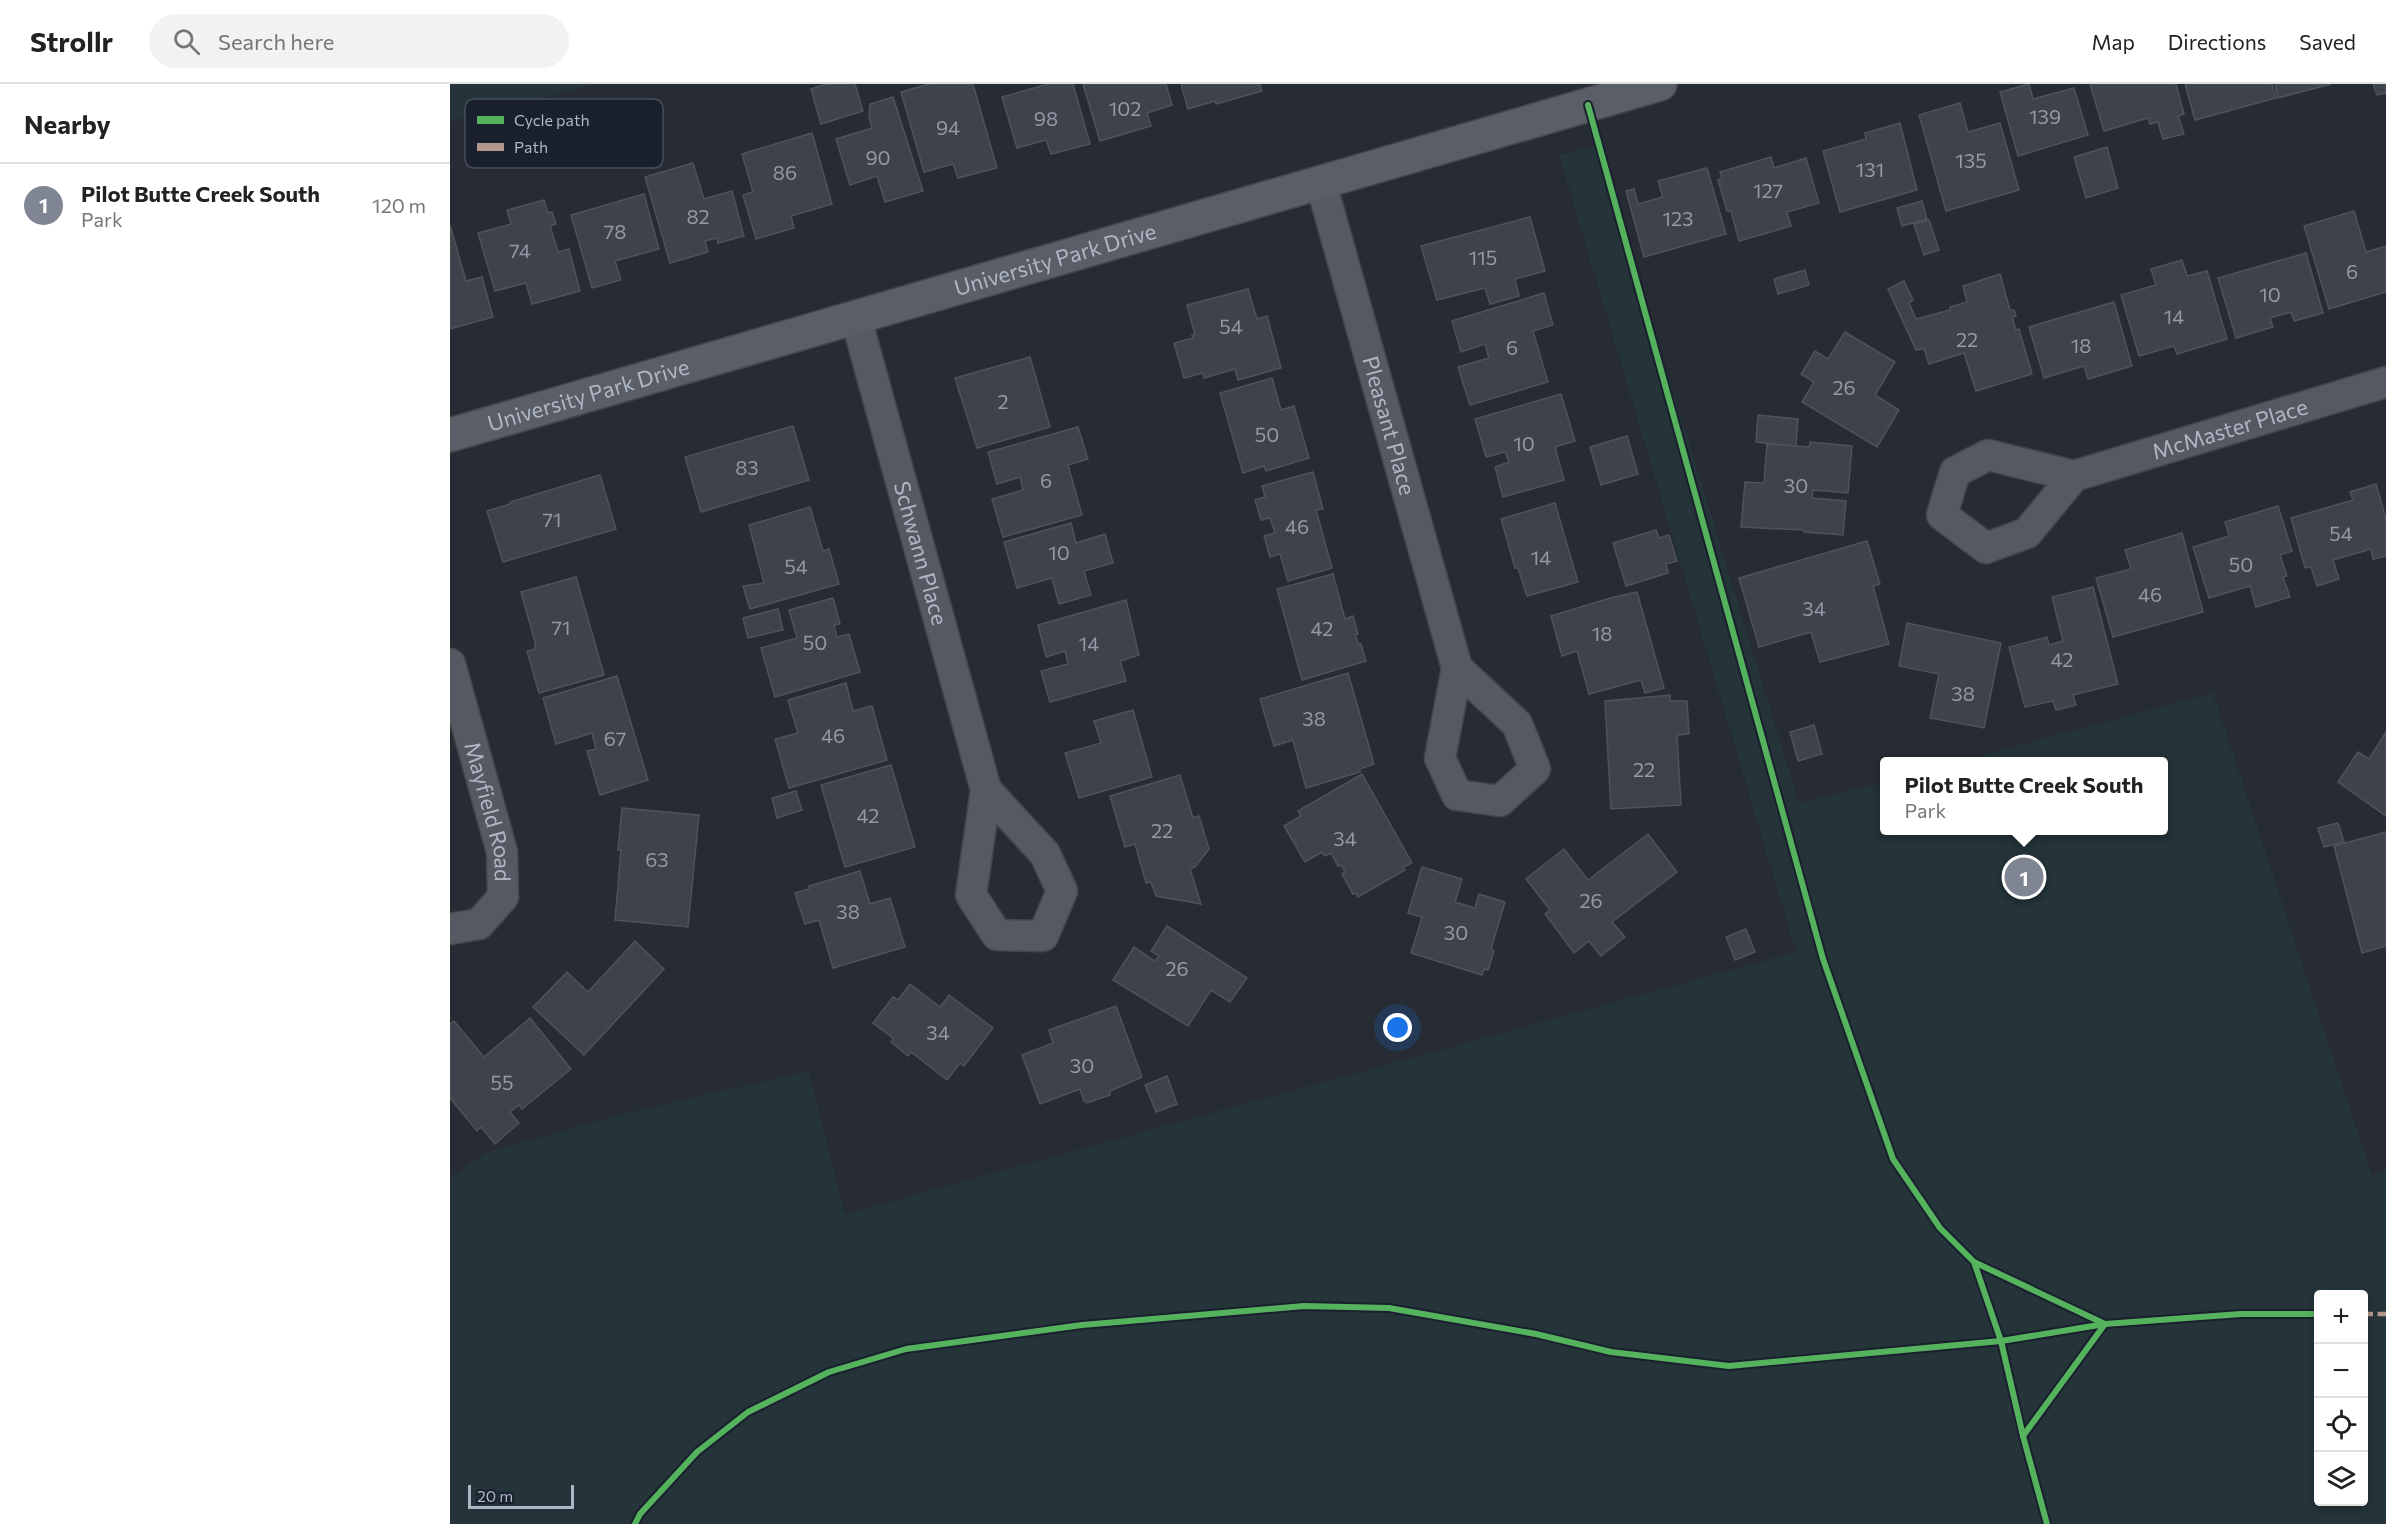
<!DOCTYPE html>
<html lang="en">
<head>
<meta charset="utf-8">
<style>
	:root { --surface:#fff; --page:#f2f2f2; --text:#222; --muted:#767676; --line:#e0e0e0; --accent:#7f8592 }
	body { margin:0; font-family:Commissioner,sans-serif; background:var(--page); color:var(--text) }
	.controls { position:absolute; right:18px; bottom:18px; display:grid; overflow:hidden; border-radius:6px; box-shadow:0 3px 9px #0003 }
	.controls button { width:54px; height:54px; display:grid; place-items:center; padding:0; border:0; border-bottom:2px solid var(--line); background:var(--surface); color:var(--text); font:30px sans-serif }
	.scale { position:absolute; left:18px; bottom:15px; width:106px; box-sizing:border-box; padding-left:6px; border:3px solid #afb6c5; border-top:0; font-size:16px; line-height:21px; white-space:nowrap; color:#afb6c5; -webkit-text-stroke:4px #1a202e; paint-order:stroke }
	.you { position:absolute; left:948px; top:944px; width:21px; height:21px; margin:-15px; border:4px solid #fff; border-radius:50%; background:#1a73e8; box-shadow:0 0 0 9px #1a73e833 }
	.badge { display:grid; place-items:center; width:39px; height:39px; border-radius:50%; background:var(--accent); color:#fff; font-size:20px; font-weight:700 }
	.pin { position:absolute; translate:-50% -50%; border:3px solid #fff; box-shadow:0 2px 6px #0006 }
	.popup { position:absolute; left:1430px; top:673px; width:288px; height:78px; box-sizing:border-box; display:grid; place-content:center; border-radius:6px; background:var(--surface); filter:drop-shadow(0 2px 4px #0005); font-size:20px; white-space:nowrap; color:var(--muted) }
	.popup b { font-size:22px; color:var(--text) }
	.popup::after { content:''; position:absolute; left:50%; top:100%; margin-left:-12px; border:12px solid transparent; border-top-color:var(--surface) }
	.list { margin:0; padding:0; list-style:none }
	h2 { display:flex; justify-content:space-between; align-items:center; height:78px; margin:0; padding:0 24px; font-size:26px }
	h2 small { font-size:20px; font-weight:400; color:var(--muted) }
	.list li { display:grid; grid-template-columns:39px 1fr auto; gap:18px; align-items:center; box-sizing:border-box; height:84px; padding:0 24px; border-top:2px solid var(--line) }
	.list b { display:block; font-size:22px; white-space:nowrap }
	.list p { margin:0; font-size:20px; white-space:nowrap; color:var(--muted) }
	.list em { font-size:20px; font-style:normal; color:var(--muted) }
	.icon { flex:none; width:33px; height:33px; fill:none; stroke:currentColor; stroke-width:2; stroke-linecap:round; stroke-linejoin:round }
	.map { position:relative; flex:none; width:1936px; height:1440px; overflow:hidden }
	header { display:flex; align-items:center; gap:36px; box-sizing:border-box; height:84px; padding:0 30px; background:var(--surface); border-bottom:2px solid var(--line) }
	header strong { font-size:28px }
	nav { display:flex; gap:33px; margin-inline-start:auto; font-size:21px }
	.search { width:420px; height:54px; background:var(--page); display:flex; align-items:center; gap:15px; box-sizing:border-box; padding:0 21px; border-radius:33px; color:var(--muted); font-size:22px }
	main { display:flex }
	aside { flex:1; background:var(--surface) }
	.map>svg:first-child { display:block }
	.green { fill:#243439; fill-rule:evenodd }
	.building { fill:#3e424a; stroke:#4e535b; stroke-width:1.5 }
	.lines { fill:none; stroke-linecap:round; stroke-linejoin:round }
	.street-casing { stroke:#43464c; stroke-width:33 }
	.secondary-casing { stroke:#43464c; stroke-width:36 }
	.street { stroke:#565961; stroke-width:30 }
	.secondary { stroke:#5a5e66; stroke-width:33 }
	.quiet { stroke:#b2968c; stroke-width:4.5; stroke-dasharray:9 4.5; stroke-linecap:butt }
	.cycleway-casing { stroke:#1a202e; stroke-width:10 }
	.cycleway { stroke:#56b35d; stroke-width:6 }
	.labels { text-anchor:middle; stroke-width:4.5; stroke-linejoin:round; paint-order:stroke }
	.number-label { font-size:20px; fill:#9399a6 }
	.street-label { font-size:22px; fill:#afb6c5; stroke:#1a202e }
	.key { fill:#1a202e; stroke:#474d5b; stroke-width:1.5 }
	.key-label { font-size:16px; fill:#afb6c5 }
</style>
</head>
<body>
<header>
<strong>Strollr</strong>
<div class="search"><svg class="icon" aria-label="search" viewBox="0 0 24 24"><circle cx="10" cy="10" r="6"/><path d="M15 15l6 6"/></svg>Search here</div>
<nav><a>Map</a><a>Directions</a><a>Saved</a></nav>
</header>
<main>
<aside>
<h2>Nearby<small></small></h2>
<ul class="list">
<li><span class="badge">1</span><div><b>Pilot Butte Creek South</b><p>Park</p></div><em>120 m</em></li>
</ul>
</aside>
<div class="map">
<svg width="1936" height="1440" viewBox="0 0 1936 1440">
	<rect width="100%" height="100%" fill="#272b33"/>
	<g class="green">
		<path d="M0,0H147L0,37Z"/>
		<path d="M1153,59L1207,254L1349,719L1434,698V746H1714V678L1511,677L1763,609L1922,1091L1936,1087V1440H0V1094L35,1069L176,1029L358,987L395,1130L1346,868L1109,71ZM1914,1210V1418H1868V1210Z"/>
	</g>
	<g class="building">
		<path d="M377,0H405L413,27L371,40L361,5Z"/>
		<path d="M479,0H523L547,84L508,94L503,80L474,88L451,8Z"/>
		<path d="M598,0H623L640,60L601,70L596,56L567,64L552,13Z"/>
		<path d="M633,0H716L722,21L697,29L701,42L650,57Z"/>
		<path d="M731,0H810L812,7L766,20L765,17L738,25Z"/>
		<path d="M1579,0L1583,15L1624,4L1638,51L1568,72L1550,8Z"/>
		<path d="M1640,0H1726L1734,30L1728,32L1734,50L1713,55L1708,38L1700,40L1698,34L1654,47Z"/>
		<path d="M1735,0H1822L1826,14L1745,36Z"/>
		<path d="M1825,0H1881L1828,14Z"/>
		<path d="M1923,0H1936V9L1927,11Z"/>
		<path d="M443,13L473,107L435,118L427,92L400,101L386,55L422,44L419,33L420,20Z"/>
		<path d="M1510,19L1518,48L1550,39L1569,106L1496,127L1469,31Z"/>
		<path d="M1450,39L1467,106L1390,128L1373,67L1416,55L1415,49Z"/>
		<path d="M362,49L382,120L341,132L344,144L306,155L293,111L303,108L292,70Z"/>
		<path d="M1657,63L1668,104L1636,114L1624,73Z"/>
		<path d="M1321,73L1324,84L1356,74L1369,119L1337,128L1341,142L1289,157L1281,127H1277L1268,96L1272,95L1270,88Z"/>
		<path d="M243,79L254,115L282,107L294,152L268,159L267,154L255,157L258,168L220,179L195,93Z"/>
		<path d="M1257,84L1276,150L1194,173L1176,107L1184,105L1188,120L1213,113L1208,97Z"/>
		<path d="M194,110L209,165L165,177L171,196L142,204L121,131Z"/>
		<path d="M94,116L98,129L102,128L106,140L100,142L108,168L119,165L130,207L82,220L76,199L45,207L28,149L61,140L57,126Z"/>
		<path d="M1472,117L1477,135L1452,142L1447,124Z"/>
		<path d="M1904,127L1916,168L1936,162V208L1879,225L1854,142Z"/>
		<path d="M1080,133L1095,187L1065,195L1069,212L1040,220L1035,204L987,216L971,162Z"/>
		<path d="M1479,136L1489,166L1474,171L1464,140Z"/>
		<path d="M0,141L16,197L32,193L43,233L0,245Z"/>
		<path d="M1856,169L1873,229L1844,237L1841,228L1820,234L1823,243L1786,254L1768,194Z"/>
		<path d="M1732,176L1737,192L1757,187L1777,255L1727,270L1724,262L1689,272L1671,211L1706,201L1701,185Z"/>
		<path d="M1355,186L1359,201L1328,210L1324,195Z"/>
		<path d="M1550,190L1560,226H1564L1566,232L1562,233L1566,246L1569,245L1582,290L1526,307L1514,269L1479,280L1474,265L1466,266L1438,205L1454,197L1463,216L1459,219L1466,235L1500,226V223L1517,218L1513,202Z"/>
		<path d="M798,205L807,235L817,232L831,284L788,296L785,285L754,294L753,289L734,294L724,259L743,254L742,251H745L737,221Z"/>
		<path d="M1094,209L1103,241L1083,247L1098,298L1020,321L1008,283L1039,274L1035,260L1011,268L1002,237Z"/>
		<path d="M1664,218L1682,282L1638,295L1634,282L1594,294L1579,243Z"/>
		<path d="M1395,248L1445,278L1425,311L1449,326L1427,363L1352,318L1364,298L1351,290L1365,267L1378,275Z"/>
		<path d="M580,273L600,343L527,364L505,294Z"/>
		<path d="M822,294L831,326L844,322L859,374L816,387L814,382L793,389L770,309Z"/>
		<path d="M1111,310L1125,357L1105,363L1114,396L1053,413L1045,383L1059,378L1055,368L1036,373L1025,335Z"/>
		<path d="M1308,331L1348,335L1346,362L1306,358Z"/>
		<path d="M343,342L359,396L251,428L235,373Z"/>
		<path d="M628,343L638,375L618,381L632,431L553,453L542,415L573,406L570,393L547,400L538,368Z"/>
		<path d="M1177,352L1188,390L1151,401L1140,363Z"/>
		<path d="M1360,358L1402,362L1398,409L1363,406L1362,414L1396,417L1393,451L1354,448L1353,446L1291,443L1295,398L1314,399L1317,360L1359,363Z"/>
		<path d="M863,388L873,425L866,426L882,484L838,497L830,470L820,473L814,452L825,449L820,434L811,436L805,416L815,413L812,402Z"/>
		<path d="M150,391L166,445L53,478L37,427L60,420V418Z"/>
		<path d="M1926,400L1936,435V472L1923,475L1921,465L1883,476L1889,495L1867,502L1861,483L1855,484L1841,434L1903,416L1900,408Z"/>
		<path d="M1105,419L1128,498L1077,512L1068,484H1065L1051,435Z"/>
		<path d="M1828,422L1842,467L1830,471L1837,492L1833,493L1840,513L1806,523L1800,502L1759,514L1743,463L1779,452L1775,438Z"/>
		<path d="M360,423L373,467L379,465L389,500L300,525L293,502L314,499L299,441Z"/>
		<path d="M621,439L626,459L655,450L663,479L634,487L641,511L609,520L602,494L567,504L554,458Z"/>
		<path d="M1206,446L1209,454L1219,451L1227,477L1216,480L1218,489L1176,502L1163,459Z"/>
		<path d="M1732,449L1753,528L1663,553L1646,494L1681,485L1675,466Z"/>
		<path d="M1417,457L1430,500L1423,502L1439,560L1370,578L1361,548L1309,563L1289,494Z"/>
		<path d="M883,490L895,535L903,532L908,550L905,551L909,561L911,560L916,577L852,596L827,505Z"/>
		<path d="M126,493L154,591L89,609L77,567L85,565V558L71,508Z"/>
		<path d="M1643,503L1668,600L1623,611L1626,621L1606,626L1603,617L1575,623L1559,563L1597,553L1599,561L1613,557L1602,513Z"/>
		<path d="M1187,508L1214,604L1195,609L1191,596L1139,610L1127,567L1112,572L1101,532L1160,514Z"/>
		<path d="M383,514L390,540L384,541L387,553L399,550L410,588L325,613L311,564L347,554L339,526Z"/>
		<path d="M676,516L689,571L670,577L676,597L600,618L591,587L618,580L615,567L596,573L588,541Z"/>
		<path d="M328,525L333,546L298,554L293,534Z"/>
		<path d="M1457,539L1551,559L1534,644L1480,634L1489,590L1449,582Z"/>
		<path d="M898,589L924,680L910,685V688L856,704L843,656L824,662L810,615Z"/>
		<path d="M167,592L198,696L150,711L137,667L146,665L142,649L106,660L93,614Z"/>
		<path d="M396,599L403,627L422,622L437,676L339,704L325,655L348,649L338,616Z"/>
		<path d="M1220,611V617H1237L1239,650L1227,651L1231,721L1161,725L1155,617Z"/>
		<path d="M683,626L702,693L629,714L615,669L651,659L644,637Z"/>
		<path d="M1364,641L1372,670L1348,677L1340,648Z"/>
		<path d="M1936,648V732L1888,698L1908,668L1919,675Z"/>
		<path d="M441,681L465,763L395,783L371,701Z"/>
		<path d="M912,690L962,779L953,783L955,786L908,813L906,809L903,810L892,790L895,788L891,781L888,782L881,769L875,772L872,768L855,778L834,742L851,732L848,727Z"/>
		<path d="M730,691L743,734L749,732L759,765L745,783L740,785L751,820L706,812L701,798L696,799L685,760L675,763L660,712Z"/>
		<path d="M346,707L352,726L327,734L322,714Z"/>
		<path d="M172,724L249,731L238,843L165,836L171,766H168Z"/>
		<path d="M1888,739L1894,758L1874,763L1868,744Z"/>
		<path d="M1936,748V862L1912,869L1884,762Z"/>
		<path d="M1198,750L1227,788L1162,838L1175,853L1151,872L1139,857L1124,869L1095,830L1100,826L1076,795L1114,765L1138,796Z"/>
		<path d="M972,783L1012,795L1005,818L1025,824L1029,810L1055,818L1041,865L1044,867L1038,886L1034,885L1032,891L961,869L972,833L958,829Z"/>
		<path d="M410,787L420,820L440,814L455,863L383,884L369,836L355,840L345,809L359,805V802Z"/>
		<path d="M717,842L797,894L780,918L761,906L738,942L663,896L684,863L705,877L709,872L701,867Z"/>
		<path d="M1296,845L1305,868L1285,876L1276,853Z"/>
		<path d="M185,857L214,885L134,971L83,923L117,888L138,908Z"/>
		<path d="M460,900L490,923L499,911L543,944L514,982L510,979L497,996L461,968L458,972L441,958L443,954L423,939L443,913L448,916Z"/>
		<path d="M666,922L692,993L660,1007V1011L637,1019L634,1017L630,1005L590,1020L572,971L603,959L599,946Z"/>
		<path d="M80,934L121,985L72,1025L69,1021L60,1028L69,1039L45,1060L31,1043L27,1047L0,1014V940L4,937L34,973Z"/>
		<path d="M717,992L727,1020L706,1028L695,1001Z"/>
	</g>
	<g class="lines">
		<defs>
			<g id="street">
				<path id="s1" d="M871,99L1007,584L990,674L1007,711L1050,717L1085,685L1067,640L1007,584"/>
				<path id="s2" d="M406,234L536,706L521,811L547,851L593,852L612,807L595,770L536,706"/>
				<path id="s3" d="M1624,392L1577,449L1536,464L1492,431L1505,388L1538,371L1624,392L1936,298"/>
				<path id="s4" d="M0,580L52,768L53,813L29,840L0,845"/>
			</g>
			<g id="secondary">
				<path id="s5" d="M0,351L1210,0"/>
			</g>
		</defs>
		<use href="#street" class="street-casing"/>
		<use href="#secondary" class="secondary-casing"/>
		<use href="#street" class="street"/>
		<use href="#secondary" class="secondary"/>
		<path class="quiet" d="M1914,1230H1936"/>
		<defs>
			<g id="cycleway">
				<path d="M1138,21L1373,875L1443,1075L1490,1144L1524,1178L1551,1257L1573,1352L1597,1440"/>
				<path d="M1524,1178L1655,1240L1573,1352"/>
				<path d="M185,1440L190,1430L247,1368L298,1328L379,1288L456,1265L632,1241L854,1222L939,1224L1086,1250L1161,1268L1279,1282L1551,1257L1655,1240L1791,1230H1868"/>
			</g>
		</defs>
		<use href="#cycleway" class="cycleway-casing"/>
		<use href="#cycleway" class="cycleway"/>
	</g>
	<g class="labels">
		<g class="number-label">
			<text x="675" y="32">102</text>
			<text x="1595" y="40">139</text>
			<text x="596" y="42">98</text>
			<text x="498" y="51">94</text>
			<text x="428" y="81">90</text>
			<text x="1521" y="84">135</text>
			<text x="1420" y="93">131</text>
			<text x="335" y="96">86</text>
			<text x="1318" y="114">127</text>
			<text x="248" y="140">82</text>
			<text x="1228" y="142">123</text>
			<text x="165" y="155">78</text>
			<text x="70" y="174">74</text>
			<text x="1033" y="181">115</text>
			<text x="1902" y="195">6</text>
			<text x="1820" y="218">10</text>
			<text x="1724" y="240">14</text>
			<text x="781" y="250">54</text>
			<text x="1517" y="263">22</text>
			<text x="1631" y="269">18</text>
			<text x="1062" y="271">6</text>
			<text x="1394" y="311">26</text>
			<text x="553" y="325">2</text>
			<text x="817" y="358">50</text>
			<text x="1074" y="367">10</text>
			<text x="297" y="391">83</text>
			<text x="596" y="404">6</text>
			<text x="1346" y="409">30</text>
			<text x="102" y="443">71</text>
			<text x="847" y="450">46</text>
			<text x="1891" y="457">54</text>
			<text x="609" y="476">10</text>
			<text x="1091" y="481">14</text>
			<text x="1791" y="488">50</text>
			<text x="346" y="490">54</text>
			<text x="1700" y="518">46</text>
			<text x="1364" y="532">34</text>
			<text x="111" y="551">71</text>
			<text x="872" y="552">42</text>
			<text x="1152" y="557">18</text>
			<text x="365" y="566">50</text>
			<text x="639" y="567">14</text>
			<text x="1612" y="583">42</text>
			<text x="1513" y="617">38</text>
			<text x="864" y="642">38</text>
			<text x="383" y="659">46</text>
			<text x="165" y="662">67</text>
			<text x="1194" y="693">22</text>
			<text x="418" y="739">42</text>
			<text x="712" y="754">22</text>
			<text x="895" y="762">34</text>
			<text x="207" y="783">63</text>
			<text x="1141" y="824">26</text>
			<text x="398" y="835">38</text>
			<text x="1006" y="856">30</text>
			<text x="727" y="892">26</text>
			<text x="488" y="956">34</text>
			<text x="632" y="989">30</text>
			<text x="52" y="1006">55</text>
		</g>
		<g class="street-label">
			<text dy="8" stroke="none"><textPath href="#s5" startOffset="630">University Park Drive</textPath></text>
			<text dy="8" stroke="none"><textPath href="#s5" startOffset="144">University Park Drive</textPath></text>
			<text dy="8" stroke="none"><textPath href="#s1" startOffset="252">Pleasant Place</textPath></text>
			<text dy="8" stroke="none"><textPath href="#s3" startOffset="506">McMaster Place</textPath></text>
			<text dy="8" stroke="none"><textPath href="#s2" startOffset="244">Schwann Place</textPath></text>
			<text dy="8" stroke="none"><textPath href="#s4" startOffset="153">Mayfield Road</textPath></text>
		</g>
	</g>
	<rect x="15" y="15" width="198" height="69" rx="9" class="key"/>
	<rect x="27" y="32" width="27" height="8" fill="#56b35d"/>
	<rect x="27" y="59" width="27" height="8" fill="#b2968c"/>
	<g class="key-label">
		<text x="64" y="42">Cycle path</text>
		<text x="64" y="69">Path</text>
	</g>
</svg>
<div class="controls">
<button>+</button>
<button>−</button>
<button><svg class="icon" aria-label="locate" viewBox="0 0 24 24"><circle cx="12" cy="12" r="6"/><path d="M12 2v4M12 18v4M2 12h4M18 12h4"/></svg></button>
<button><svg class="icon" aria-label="layers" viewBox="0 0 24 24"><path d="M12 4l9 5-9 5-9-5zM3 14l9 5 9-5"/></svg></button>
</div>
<div class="scale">20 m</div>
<div class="you"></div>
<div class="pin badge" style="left:1574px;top:793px">1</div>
<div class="popup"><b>Pilot Butte Creek South</b>Park</div>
</div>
</main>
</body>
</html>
